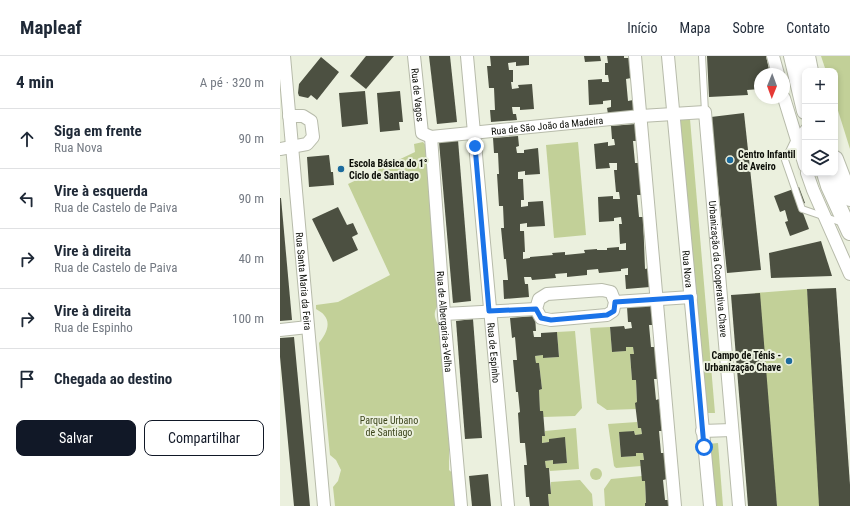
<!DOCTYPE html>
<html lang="pt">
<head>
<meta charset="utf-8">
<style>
	:root { --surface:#fff; --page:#f6f6f7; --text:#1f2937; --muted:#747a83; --line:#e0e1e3; --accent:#111827 }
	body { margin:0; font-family:"Roboto Condensed",sans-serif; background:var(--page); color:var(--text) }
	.controls { position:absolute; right:12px; top:12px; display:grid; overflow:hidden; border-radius:8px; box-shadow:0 2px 6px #0003 }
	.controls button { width:36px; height:36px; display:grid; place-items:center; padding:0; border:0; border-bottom:1px solid var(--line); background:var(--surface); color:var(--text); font:20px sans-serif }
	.compass { position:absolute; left:474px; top:12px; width:36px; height:36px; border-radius:50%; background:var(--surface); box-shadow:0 2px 6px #0003; rotate:181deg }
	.stop { position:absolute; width:12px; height:12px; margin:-9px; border:3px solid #1a73e8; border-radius:50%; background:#fff }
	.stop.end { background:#1a73e8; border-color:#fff; box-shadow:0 1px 4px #0008 }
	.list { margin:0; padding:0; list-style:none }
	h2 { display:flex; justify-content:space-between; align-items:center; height:52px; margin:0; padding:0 16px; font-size:17px }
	h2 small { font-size:13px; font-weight:400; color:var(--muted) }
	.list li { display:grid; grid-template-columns:26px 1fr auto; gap:12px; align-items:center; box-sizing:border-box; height:60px; padding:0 16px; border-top:1px solid var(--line) }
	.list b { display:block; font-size:15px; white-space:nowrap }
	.list p { margin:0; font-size:13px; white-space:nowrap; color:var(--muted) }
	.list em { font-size:13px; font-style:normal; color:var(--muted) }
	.actions { display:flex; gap:8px; padding:12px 16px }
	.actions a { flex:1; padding:9px 0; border:1px solid var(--accent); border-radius:8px; text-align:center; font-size:14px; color:var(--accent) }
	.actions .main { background:var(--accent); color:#fff }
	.icon { flex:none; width:22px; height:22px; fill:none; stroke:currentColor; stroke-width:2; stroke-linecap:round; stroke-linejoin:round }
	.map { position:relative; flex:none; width:570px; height:450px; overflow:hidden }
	header { display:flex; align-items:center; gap:24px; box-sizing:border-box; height:56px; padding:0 20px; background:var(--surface); border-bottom:1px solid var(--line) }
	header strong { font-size:19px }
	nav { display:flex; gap:22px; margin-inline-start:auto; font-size:14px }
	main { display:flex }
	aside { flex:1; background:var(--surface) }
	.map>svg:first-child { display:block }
	.green { fill:#c2d098 }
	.building { fill:#4c5041 }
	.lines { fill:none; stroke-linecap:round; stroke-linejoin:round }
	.lane-casing { stroke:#b7bbaa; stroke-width:8 }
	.street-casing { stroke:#b7bbaa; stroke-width:14 }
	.secondary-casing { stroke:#b7bbaa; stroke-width:18 }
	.lane { stroke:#fff; stroke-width:6 }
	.street { stroke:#fff; stroke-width:12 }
	.secondary { stroke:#fff; stroke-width:16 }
	.route { stroke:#1a73e8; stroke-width:5 }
	.poi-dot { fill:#1c6b9d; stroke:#ebf0de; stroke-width:1.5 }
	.labels { text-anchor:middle; stroke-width:4; stroke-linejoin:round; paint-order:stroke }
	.street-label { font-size:10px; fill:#0b0d07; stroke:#ebf0de }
	.poi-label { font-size:10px; font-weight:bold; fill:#0b0d07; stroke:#ebf0de; text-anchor:start }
	.park-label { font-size:10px; fill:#3d461d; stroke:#ebf0de }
</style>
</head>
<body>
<header>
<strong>Mapleaf</strong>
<nav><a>Início</a><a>Mapa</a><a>Sobre</a><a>Contato</a></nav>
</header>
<main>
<aside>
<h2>4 min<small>A pé · 320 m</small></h2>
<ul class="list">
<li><svg class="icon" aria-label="ahead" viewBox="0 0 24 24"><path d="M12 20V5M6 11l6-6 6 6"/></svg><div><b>Siga em frente</b><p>Rua Nova</p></div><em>90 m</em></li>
<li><svg class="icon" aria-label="left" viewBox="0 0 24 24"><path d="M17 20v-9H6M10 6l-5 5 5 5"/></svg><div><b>Vire à esquerda</b><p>Rua de Castelo de Paiva</p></div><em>90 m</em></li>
<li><svg class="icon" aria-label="right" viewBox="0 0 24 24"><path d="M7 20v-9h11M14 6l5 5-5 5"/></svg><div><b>Vire à direita</b><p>Rua de Castelo de Paiva</p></div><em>40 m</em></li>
<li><svg class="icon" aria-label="right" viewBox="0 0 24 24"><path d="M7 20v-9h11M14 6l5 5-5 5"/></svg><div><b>Vire à direita</b><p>Rua de Espinho</p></div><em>100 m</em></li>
<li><svg class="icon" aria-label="arrive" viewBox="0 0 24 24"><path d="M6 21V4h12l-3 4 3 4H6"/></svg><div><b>Chegada ao destino</b></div></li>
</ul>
<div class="actions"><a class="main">Salvar</a><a>Compartilhar</a></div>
</aside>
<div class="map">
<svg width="570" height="450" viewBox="0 0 570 450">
	<rect width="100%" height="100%" fill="#ebf0de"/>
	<g class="green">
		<path d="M541,0H570V93L555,45V15H546Z"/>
		<path d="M410,63L435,357H425L400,64Z"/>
		<path d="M143,86L147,91L161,244C152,258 153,260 162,275L173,389L169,394V414L176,420L179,450H55L53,431L58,425L61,414L56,404L50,399L39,287C45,279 52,268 44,259C43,257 39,255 36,253V249L58,246L110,219L68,128L135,96L134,88Z"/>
		<path d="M298,86L306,179L274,182L266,89Z"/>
		<path d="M527,233L546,450H497L475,237Z"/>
		<path d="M330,271L332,296L346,295V291H353L354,298L350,299L352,324H356L357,346L356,353L327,354L317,347L310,272Z"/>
		<path d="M295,275L302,352L295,360L263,361V355H260L259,334L262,333L259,307H256L255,300L263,299V302L279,301L277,276Z"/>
		<path d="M357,366L358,372H361L362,378L355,379L354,375L339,377L341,401L356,400V397H363L364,404H360L361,410L336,412L334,410L328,368Z"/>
		<path d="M296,372L299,413L270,415L269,412H266L265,405L273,404V408L287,407L285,382L269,383V386L262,387V380H265V375Z"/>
		<path d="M438,387L443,450H433L427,388Z"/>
		<circle cx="316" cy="418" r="6"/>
		<path d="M362,420V425H365L366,447H365V450H325L324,433L331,423Z"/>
		<path d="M300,424L312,438L313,450H269L268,438H271V426Z"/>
	</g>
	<g class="building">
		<path d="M86,0H114L86,33L70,20Z"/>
		<path d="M149,0H170L177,66L157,68Z"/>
		<path d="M210,0H249V9L236,10V6L228,7L229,14H233V26H231L232,33L239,32L238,29L252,28L254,53L240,54V51H232L233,58H236L237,64L211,66L210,54H215L214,32H209L207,10H211Z"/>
		<path d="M304,0H320L321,5L305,6Z"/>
		<path d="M327,0H344V2H349L351,22L346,23L348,45L353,44V56L328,58L327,52L331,51V44L323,45V48L309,49L308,24L322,23V26H329L328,19H325V7H328Z"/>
		<path d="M427,0H486L490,18H480V33L467,34L468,39L429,41Z"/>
		<path d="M41,1L59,16L37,44L31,39L28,42L19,40L18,37L19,28Z"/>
		<path d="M85,35L88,68L62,71L59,37Z"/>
		<path d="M120,35L123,66H119L120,74L100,76L97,37Z"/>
		<path d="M464,57L481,214L447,217L431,61Z"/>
		<path d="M356,68L357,85H353L355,107H359L361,139H357L359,161H363L365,213L369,212L370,231L346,233L345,219H348V212L341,213V215L319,217L318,213L307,214V219L287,221V217L275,218L276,222L252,224L251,221H244L245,228H248L249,241L224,243L223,224H228L226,203H224L221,172H224L223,150H219L217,118H219L218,97H214L213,82L238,80L239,90L236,91L237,97H244V94L258,92L260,118L245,119V115L238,116V123H243L244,144H241V151L248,150V146L263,145L265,170L247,171V167L240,168V175H244L245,196H243V203L250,202V201L273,199L272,197L285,196V199L305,197L304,194L317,193V194H327V192L339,191V194H346V187L340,188L339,168H342L341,161L334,162V165L319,166L318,141L333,140V143H340L339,136H336L334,114H337V107H329L330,112L316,113L314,88L328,86V90L335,89L334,83H332L331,70Z"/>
		<path d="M178,84L191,245L173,247L159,86Z"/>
		<path d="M49,99L51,116H53L54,129L29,131L27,101Z"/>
		<path d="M519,131L525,147L520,149L529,173L510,180L505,166L508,165L505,154L500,156L494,140Z"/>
		<path d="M0,142H1L12,264L0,265Z"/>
		<path d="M58,151L67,169L73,167L78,178L72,181L78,194L53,206L32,163Z"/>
		<path d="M541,185L552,220L491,222L489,197Z"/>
		<path d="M556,232L570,429V450H539L527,233Z"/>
		<path d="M480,237L497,450H468L451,239Z"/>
		<path d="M371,249L373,269H369L371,291H375L378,323H374L376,344L379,343L382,375H379L381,397H385L387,423L383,424L385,444H389L390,450H365V447H366L365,425H362L360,404H364L363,397H356V400L341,401L339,376L354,375L355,379L362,378L361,372H358L355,347L357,346L356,324H352L350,298H354L353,291H346V295L332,296L330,271L344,270L345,273L352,272L351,266H348L347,251Z"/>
		<path d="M255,260L256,275H253L254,281H261V277L277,276L279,301L263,302V299L255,300L256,307H259L262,333L259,334L260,355H263L265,380H262V387L269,386V383L285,381L287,407L273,408V404L265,405L266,412H269L271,438H268L269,450H250L249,441H246L244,409H247L245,387H240L238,357L240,356L238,336H236L233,304H237L235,281L232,282L230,262Z"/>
		<path d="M193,263L202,382L185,383L176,265Z"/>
		<path d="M14,281L30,450H14L0,301V282Z"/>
		<path d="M208,418L211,450H192L189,420Z"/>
	</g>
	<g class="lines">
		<defs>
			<g id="lane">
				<path d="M422,0L425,56"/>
				<path d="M525,71L515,83L505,104L522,153L563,167"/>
			</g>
			<g id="street">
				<path id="s1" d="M4,0L44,450"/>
				<path id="s2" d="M134,0L142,77L151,81L361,60L425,56L459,450"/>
				<path id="s3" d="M187,0L228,450"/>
				<path d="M355,0L395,450"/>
				<path id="s4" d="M388,0L430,450"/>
				<path d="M493,0L498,18"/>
				<path d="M504,42L525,110"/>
				<path id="s5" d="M151,81L164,258L181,450"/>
				<path d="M0,93L27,88L33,81L31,65L23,60H9"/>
				<path d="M527,117L533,134L570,218"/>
				<path d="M322,234L331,236L335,246L333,255L327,259L271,264L261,262L256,253L259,243L267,238Z"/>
				<path d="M335,246L411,241"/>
				<path d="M164,258L256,253"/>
				<path d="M0,274L28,271"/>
				<path d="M422,375L452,374"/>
			</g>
			<g id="secondary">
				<path d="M512,0L525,55"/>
				<path d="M527,0L530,15"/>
				<path d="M555,103L570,142"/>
				<path d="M545,117L549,130L570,176"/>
			</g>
		</defs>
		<use href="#lane" class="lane-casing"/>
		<use href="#street" class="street-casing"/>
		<use href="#secondary" class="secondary-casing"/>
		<use href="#lane" class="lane"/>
		<use href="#street" class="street"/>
		<use href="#secondary" class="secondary"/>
	</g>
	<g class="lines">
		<path class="route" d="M195,90L209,255L256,253L261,262L271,264L327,259L334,255L335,246L411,241L424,391"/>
	</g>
	<g class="poi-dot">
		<circle cx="450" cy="104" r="4"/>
		<circle cx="61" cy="113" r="4"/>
		<circle cx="509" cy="305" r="4"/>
	</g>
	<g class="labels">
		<g class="street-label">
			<text dy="4" stroke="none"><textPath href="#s2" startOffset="39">Rua de Vagos</textPath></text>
			<text dy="4" stroke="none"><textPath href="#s2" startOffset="204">Rua de São João da Madeira</textPath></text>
			<text dy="4" stroke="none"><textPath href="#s4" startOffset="214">Rua Nova</textPath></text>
			<text dy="4" stroke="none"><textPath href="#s2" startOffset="520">Urbanização da Cooperativa Chave</textPath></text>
			<text dy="4" stroke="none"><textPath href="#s1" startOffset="226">Rua Santa Maria da Feira</textPath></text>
			<text dy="4" stroke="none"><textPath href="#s5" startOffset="185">Rua de Albergaria-a-Velha</textPath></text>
			<text dy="4" stroke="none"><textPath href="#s3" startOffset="298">Rua de Espinho</textPath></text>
		</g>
		<g class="poi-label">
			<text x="458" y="102">Centro Infantil<tspan x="458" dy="12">de Aveiro</tspan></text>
			<text x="69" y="111">Escola Básica do 1°<tspan x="69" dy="12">Ciclo de Santiago</tspan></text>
			<text x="501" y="303" text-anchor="end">Campo de Ténis -<tspan x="501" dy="12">Urbanização Chave</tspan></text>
		</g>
		<g class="park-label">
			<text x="109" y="368">Parque Urbano<tspan x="109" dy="12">de Santiago</tspan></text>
		</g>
	</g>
</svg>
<div class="controls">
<button>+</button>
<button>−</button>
<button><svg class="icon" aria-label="layers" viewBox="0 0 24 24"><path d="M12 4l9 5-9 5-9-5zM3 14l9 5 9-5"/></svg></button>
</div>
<svg class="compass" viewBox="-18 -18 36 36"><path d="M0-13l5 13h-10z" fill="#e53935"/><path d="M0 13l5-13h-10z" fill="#747a83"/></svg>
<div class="stop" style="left:424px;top:391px"></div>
<div class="stop end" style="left:195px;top:90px"></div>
</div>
</main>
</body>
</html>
